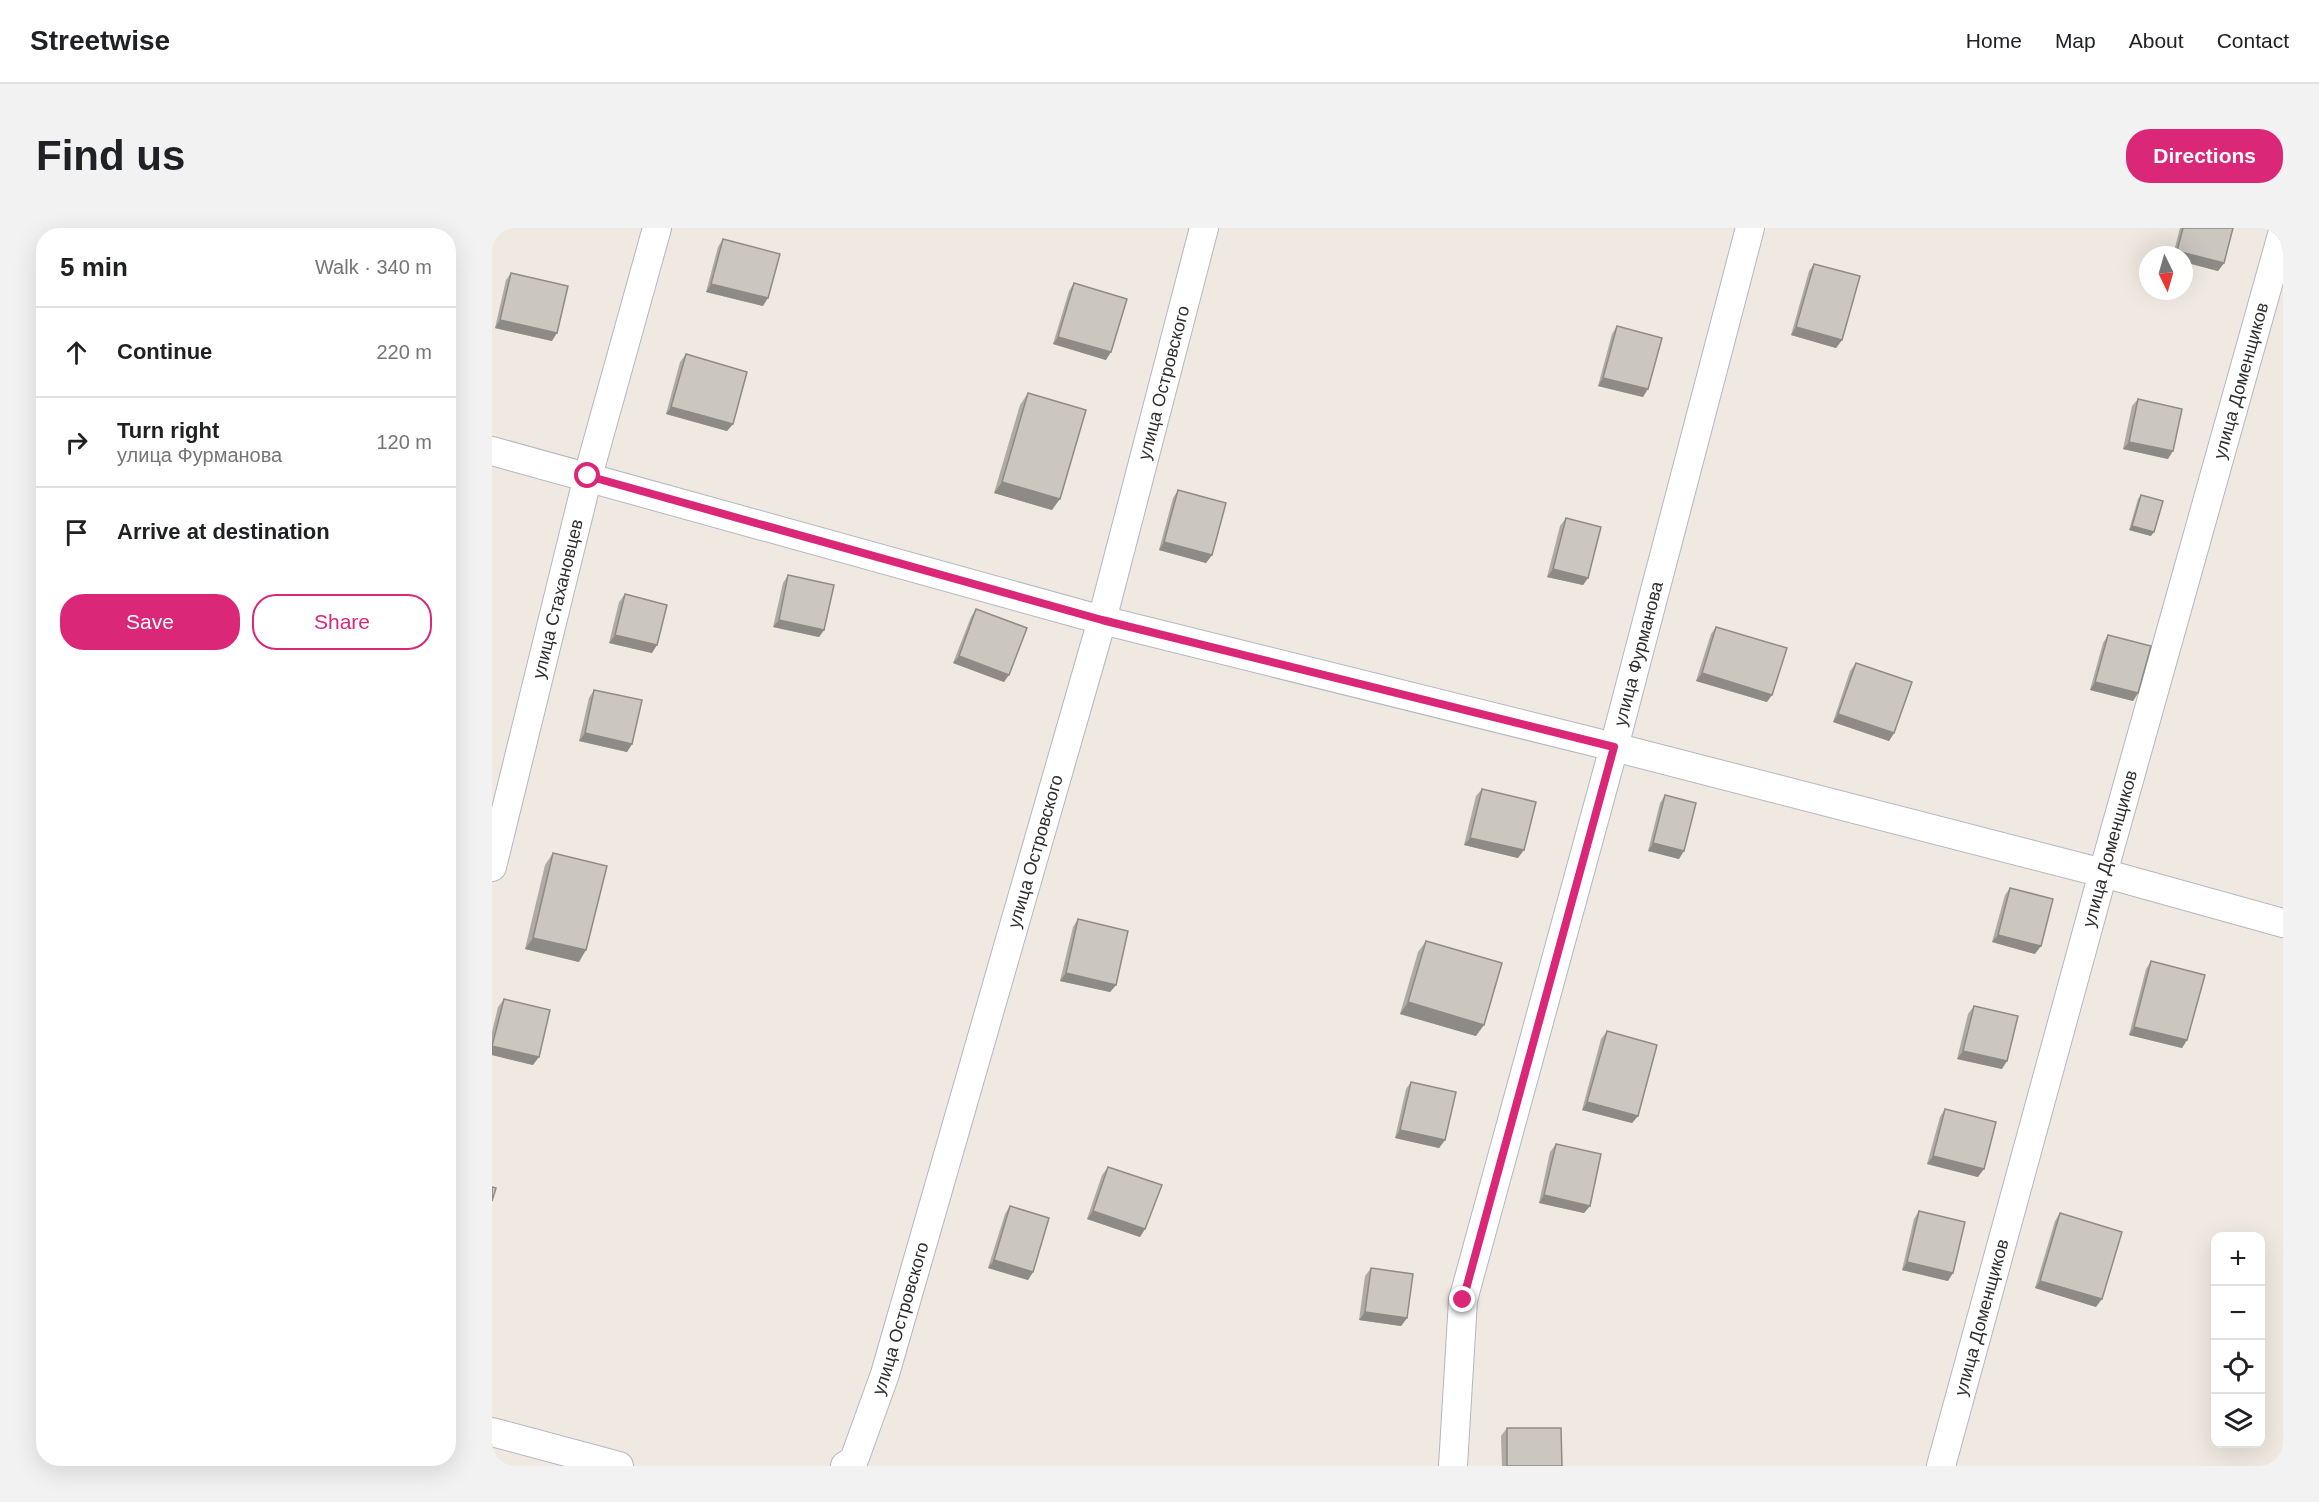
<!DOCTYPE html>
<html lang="en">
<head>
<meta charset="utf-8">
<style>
	:root { --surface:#fff; --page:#f2f2f2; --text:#202124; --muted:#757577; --line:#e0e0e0; --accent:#db2777 }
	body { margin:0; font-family:Helvetica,sans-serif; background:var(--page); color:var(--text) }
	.controls { position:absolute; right:18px; bottom:18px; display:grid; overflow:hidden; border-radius:12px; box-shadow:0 6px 24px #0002 }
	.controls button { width:54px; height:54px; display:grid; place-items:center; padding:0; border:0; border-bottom:2px solid var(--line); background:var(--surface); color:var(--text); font:30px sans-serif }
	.compass { position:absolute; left:1647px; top:18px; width:54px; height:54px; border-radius:50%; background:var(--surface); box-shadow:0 6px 24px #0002; rotate:175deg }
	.stop { position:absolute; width:18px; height:18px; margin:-14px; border:4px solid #db2777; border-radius:50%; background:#fff }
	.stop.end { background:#db2777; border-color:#fff; box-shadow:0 2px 6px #0008 }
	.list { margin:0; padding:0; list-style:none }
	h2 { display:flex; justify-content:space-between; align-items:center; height:78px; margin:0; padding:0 24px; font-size:26px }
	h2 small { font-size:20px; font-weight:400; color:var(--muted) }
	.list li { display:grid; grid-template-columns:39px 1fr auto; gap:18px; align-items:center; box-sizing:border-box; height:90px; padding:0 24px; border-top:2px solid var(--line) }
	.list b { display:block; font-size:22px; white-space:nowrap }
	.list p { margin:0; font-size:20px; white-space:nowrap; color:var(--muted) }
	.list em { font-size:20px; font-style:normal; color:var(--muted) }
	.actions { display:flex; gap:12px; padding:18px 24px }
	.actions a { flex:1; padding:14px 0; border:2px solid var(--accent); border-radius:24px; text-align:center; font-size:21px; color:var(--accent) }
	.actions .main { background:var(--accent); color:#fff }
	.icon { flex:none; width:33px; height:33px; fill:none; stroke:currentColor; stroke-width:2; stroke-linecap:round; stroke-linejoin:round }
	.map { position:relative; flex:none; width:1791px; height:1238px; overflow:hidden; border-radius:24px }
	header { display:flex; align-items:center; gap:36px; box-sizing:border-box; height:84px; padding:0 30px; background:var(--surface); border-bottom:2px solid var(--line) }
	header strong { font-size:28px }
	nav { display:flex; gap:33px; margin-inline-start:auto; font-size:21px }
	.intro { display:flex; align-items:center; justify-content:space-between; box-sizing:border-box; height:144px; padding:0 36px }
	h1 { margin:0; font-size:42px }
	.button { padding:15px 27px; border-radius:24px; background:var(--accent); color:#fff; font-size:21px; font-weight:700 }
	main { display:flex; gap:36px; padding:0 36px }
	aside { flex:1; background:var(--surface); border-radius:24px; box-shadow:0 6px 24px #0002 }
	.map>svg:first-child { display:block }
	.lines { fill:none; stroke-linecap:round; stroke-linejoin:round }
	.minor-casing { stroke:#b4b7c1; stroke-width:30 }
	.minor { stroke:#fff; stroke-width:28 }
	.wall { fill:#afaba4 }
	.shaded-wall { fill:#8e8b86 }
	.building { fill:#cbc7bf; stroke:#8e8b86; stroke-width:1.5 }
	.route { stroke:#db2777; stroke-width:8 }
	.labels { text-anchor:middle; stroke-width:6; stroke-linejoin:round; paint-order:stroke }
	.street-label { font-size:18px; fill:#2e2e2e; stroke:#fff }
</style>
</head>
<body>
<header>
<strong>Streetwise</strong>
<nav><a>Home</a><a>Map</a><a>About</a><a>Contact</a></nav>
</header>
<div class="intro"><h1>Find us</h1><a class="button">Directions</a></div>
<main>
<aside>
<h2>5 min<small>Walk · 340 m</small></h2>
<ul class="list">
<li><svg class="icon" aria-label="ahead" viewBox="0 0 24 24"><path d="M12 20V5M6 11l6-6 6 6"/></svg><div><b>Continue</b></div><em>220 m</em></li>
<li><svg class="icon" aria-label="right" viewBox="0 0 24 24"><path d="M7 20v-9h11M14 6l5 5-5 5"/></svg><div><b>Turn right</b><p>улица Фурманова</p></div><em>120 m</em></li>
<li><svg class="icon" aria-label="arrive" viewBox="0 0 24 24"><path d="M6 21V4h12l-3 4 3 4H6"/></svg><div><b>Arrive at destination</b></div></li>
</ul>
<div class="actions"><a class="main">Save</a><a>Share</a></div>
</aside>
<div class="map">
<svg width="1791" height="1238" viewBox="0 0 1791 1238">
	<rect width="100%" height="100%" fill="#efe9e1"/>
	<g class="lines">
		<defs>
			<g id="minor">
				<path d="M0,223L610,392L1122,519L1611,645L1791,695"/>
				<path id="s1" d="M0,639L96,248L165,0"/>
				<path d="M0,1204L127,1238"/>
				<path id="s2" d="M353,1238L362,1232L393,1146L610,392L712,0"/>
				<path id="s3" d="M961,1238L971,1072L1122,519L1258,0"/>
				<path id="s4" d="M1449,1238L1611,645L1791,3"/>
			</g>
		</defs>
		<use href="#minor" class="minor-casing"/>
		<use href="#minor" class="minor"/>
	</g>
	<g class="wall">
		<path d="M1688,0H1741L1732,35L1726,43L1692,34V27H1681Z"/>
		<path d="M231,11L271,78L214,64L226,19Z"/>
		<path d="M1322,36L1350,112L1344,120L1299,107L1317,43Z"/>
		<path d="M19,45L60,113L3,100L14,52Z"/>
		<path d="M582,55L614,132L561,116L577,63Z"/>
		<path d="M1125,98L1151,169L1106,158L1120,106Z"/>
		<path d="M194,126L241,196L235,203L174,186L188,134Z"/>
		<path d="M536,165L560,282L502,265L528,177Z"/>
		<path d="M1646,171L1676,231L1631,221L1640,178Z"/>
		<path d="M686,262L720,327L714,335L667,322L681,270Z"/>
		<path d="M1649,267L1659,308L1637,302L1646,271Z"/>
		<path d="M1074,290L1096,350L1091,357L1055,349L1068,298Z"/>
		<path d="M296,347L332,402L327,409L281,399L291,355Z"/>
		<path d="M133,366L160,425L117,415L127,374Z"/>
		<path d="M484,381L512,454L461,435L479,389Z"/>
		<path d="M1224,399L1275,474L1204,453L1219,406Z"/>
		<path d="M1616,407L1646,465L1641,473L1598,462L1611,415Z"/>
		<path d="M1364,435L1402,505L1397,513L1341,494L1358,443Z"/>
		<path d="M102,462L140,516L135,524L87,513L97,470Z"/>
		<path d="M990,561L1026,630L972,617L984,568Z"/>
		<path d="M1173,567L1187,631L1156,623L1168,575Z"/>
		<path d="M61,625L87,734L33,721L53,637Z"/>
		<path d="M1518,660L1543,726L1500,714L1513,667Z"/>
		<path d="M586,691L624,757L618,764L568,753L581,699Z"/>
		<path d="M934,713L984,808L908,786L926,724Z"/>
		<path d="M1659,733L1695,812L1690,820L1637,807L1654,741Z"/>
		<path d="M12,771L41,837L0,827V804L6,779Z"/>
		<path d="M1482,778L1510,841L1465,831L1476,786Z"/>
		<path d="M1115,803L1146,888L1140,895L1090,882L1109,811Z"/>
		<path d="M919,854L953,912L947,920L903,910L914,861Z"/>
		<path d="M1453,881L1486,949L1435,936L1448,889Z"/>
		<path d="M1064,916L1098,978L1092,985L1047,975L1058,924Z"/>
		<path d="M616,939L653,1001L648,1009L595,991L610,947Z"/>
		<path d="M518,978L541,1044L536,1052L496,1040L513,986Z"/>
		<path d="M1427,983L1456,1053L1410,1042L1422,991Z"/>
		<path d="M1568,985L1604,1079L1543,1060L1563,993Z"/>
		<path d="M879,1040L915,1090L909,1098L867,1092L873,1048Z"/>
		<path d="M1015,1200L1070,1238H1010L1009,1208Z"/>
	</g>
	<g class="shaded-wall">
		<path d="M1685,23L1732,35L1726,43L1692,34V27H1682Z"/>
		<path d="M219,56L276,70L271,78L214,64Z"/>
		<path d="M8,92L65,105L60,113L3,100Z"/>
		<path d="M1304,99L1350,112L1344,120L1299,107Z"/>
		<path d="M566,109L619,124L614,132L561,116Z"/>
		<path d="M1111,150L1156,161L1151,169L1106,158Z"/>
		<path d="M179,179L241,196L235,203L174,186Z"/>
		<path d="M1637,214L1681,223L1676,231L1631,221Z"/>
		<path d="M510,254L568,271L560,282L502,265Z"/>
		<path d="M1640,298L1662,304L1659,308L1637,302Z"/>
		<path d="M672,314L720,327L714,335L667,322Z"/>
		<path d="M1061,341L1096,350L1091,357L1055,349Z"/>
		<path d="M287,392L332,402L327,409L281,399Z"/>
		<path d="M123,407L165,417L160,425L117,415Z"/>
		<path d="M467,428L517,447L512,454L461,435Z"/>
		<path d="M1210,445L1280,467L1275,474L1204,453Z"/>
		<path d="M1603,454L1646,465L1641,473L1598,462Z"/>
		<path d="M1346,486L1402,505L1397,513L1341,494Z"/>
		<path d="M93,505L140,516L135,524L87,513Z"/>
		<path d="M978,610L1032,622L1026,630L972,617Z"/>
		<path d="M1161,615L1192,623L1187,631L1156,623Z"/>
		<path d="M1506,707L1549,718L1543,726L1500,714Z"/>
		<path d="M41,710L94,722L87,734L33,721Z"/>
		<path d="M574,745L624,757L618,764L568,753Z"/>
		<path d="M916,774L992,797L984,808L908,786Z"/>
		<path d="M1642,799L1695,812L1690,820L1637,807Z"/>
		<path d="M0,818L47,829L41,837L0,827Z"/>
		<path d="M1471,823L1515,833L1510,841L1465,831Z"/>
		<path d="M1095,874L1146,888L1140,895L1090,882Z"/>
		<path d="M908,902L953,912L947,920L903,910Z"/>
		<path d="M1441,928L1492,941L1486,949L1435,936Z"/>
		<path d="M1052,967L1098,978L1092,985L1047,975Z"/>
		<path d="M601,983L653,1001L648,1009L595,991Z"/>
		<path d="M502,1032L541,1044L536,1052L496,1040Z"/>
		<path d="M1415,1034L1461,1045L1456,1053L1410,1042Z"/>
		<path d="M1548,1053L1610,1071L1604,1079L1543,1060Z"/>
		<path d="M873,1084L915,1090L909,1098L867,1092Z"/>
	</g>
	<g class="building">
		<path d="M1691,0H1741L1732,35L1685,23Z"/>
		<path d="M231,11L288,26L276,70L219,56Z"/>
		<path d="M1322,36L1368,48L1350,112L1304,99Z"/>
		<path d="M19,45L76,58L65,105L8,92Z"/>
		<path d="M582,55L635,71L619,124L566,109Z"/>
		<path d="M1125,98L1170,110L1156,161L1111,150Z"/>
		<path d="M194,126L255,144L241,196L179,179Z"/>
		<path d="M536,165L594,182L568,271L510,254Z"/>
		<path d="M1646,171L1690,181L1681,223L1637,214Z"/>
		<path d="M686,262L734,275L720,327L672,314Z"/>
		<path d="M1649,267L1671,273L1662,304L1640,298Z"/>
		<path d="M1074,290L1109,299L1096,350L1061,341Z"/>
		<path d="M296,347L342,357L332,402L287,392Z"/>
		<path d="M133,366L175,377L165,417L123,407Z"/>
		<path d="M484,381L535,400L517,447L467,428Z"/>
		<path d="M1224,399L1295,420L1280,467L1210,445Z"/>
		<path d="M1616,407L1659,418L1646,465L1603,454Z"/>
		<path d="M1364,435L1420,454L1402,505L1346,486Z"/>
		<path d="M102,462L150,472L140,516L93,505Z"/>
		<path d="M990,561L1044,574L1032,622L978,610Z"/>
		<path d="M1173,567L1204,575L1192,623L1161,615Z"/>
		<path d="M61,625L115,638L94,722L41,710Z"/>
		<path d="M1518,660L1561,671L1549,718L1506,707Z"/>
		<path d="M586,691L636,703L624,757L574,745Z"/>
		<path d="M934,713L1010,735L992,797L916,774Z"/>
		<path d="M1659,733L1713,747L1695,812L1642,799Z"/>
		<path d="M12,771L58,782L47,829L0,818Z"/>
		<path d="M1482,778L1526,788L1515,833L1471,823Z"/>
		<path d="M1115,803L1165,817L1146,888L1095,874Z"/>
		<path d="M919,854L964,864L953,912L908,902Z"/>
		<path d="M1453,881L1504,894L1492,941L1441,928Z"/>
		<path d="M1064,916L1109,926L1098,978L1052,967Z"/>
		<path d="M616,939L670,957L653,1001L601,983Z"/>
		<path d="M0,959L4,960L0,973Z"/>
		<path d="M518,978L557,990L541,1044L502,1032Z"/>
		<path d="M1427,983L1473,994L1461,1045L1415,1034Z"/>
		<path d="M1568,985L1630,1004L1610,1071L1548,1053Z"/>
		<path d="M879,1040L921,1046L915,1090L873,1084Z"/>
		<path d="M1015,1200H1069L1070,1238H1015Z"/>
	</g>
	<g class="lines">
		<path class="route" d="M96,248L610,392L1122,519L971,1072"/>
	</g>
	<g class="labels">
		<g class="street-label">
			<text dy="6" stroke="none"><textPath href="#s4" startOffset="1126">улица Доменщиков</textPath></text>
			<text dy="6" stroke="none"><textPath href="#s2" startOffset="1132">улица Островского</textPath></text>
			<text dy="6" stroke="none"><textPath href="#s1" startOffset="276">улица Стахановцев</textPath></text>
			<text dy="6" stroke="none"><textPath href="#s3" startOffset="836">улица Фурманова</textPath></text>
			<text dy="6" stroke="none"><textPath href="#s4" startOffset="640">улица Доменщиков</textPath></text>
			<text dy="6" stroke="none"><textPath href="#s2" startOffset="646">улица Островского</textPath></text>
			<text dy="6" stroke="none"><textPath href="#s4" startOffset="154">улица Доменщиков</textPath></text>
			<text dy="6" stroke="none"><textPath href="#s2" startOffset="160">улица Островского</textPath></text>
		</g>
	</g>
</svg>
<div class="controls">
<button>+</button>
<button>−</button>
<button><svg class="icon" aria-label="locate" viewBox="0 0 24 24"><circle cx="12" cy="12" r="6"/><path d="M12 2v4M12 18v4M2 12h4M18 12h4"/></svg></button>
<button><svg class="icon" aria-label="layers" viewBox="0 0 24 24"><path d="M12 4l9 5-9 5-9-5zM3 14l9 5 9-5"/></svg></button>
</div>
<svg class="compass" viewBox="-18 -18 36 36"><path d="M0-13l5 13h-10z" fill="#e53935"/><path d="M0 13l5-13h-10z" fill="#757577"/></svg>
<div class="stop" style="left:96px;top:248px"></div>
<div class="stop end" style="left:971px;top:1072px"></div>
</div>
</main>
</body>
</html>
